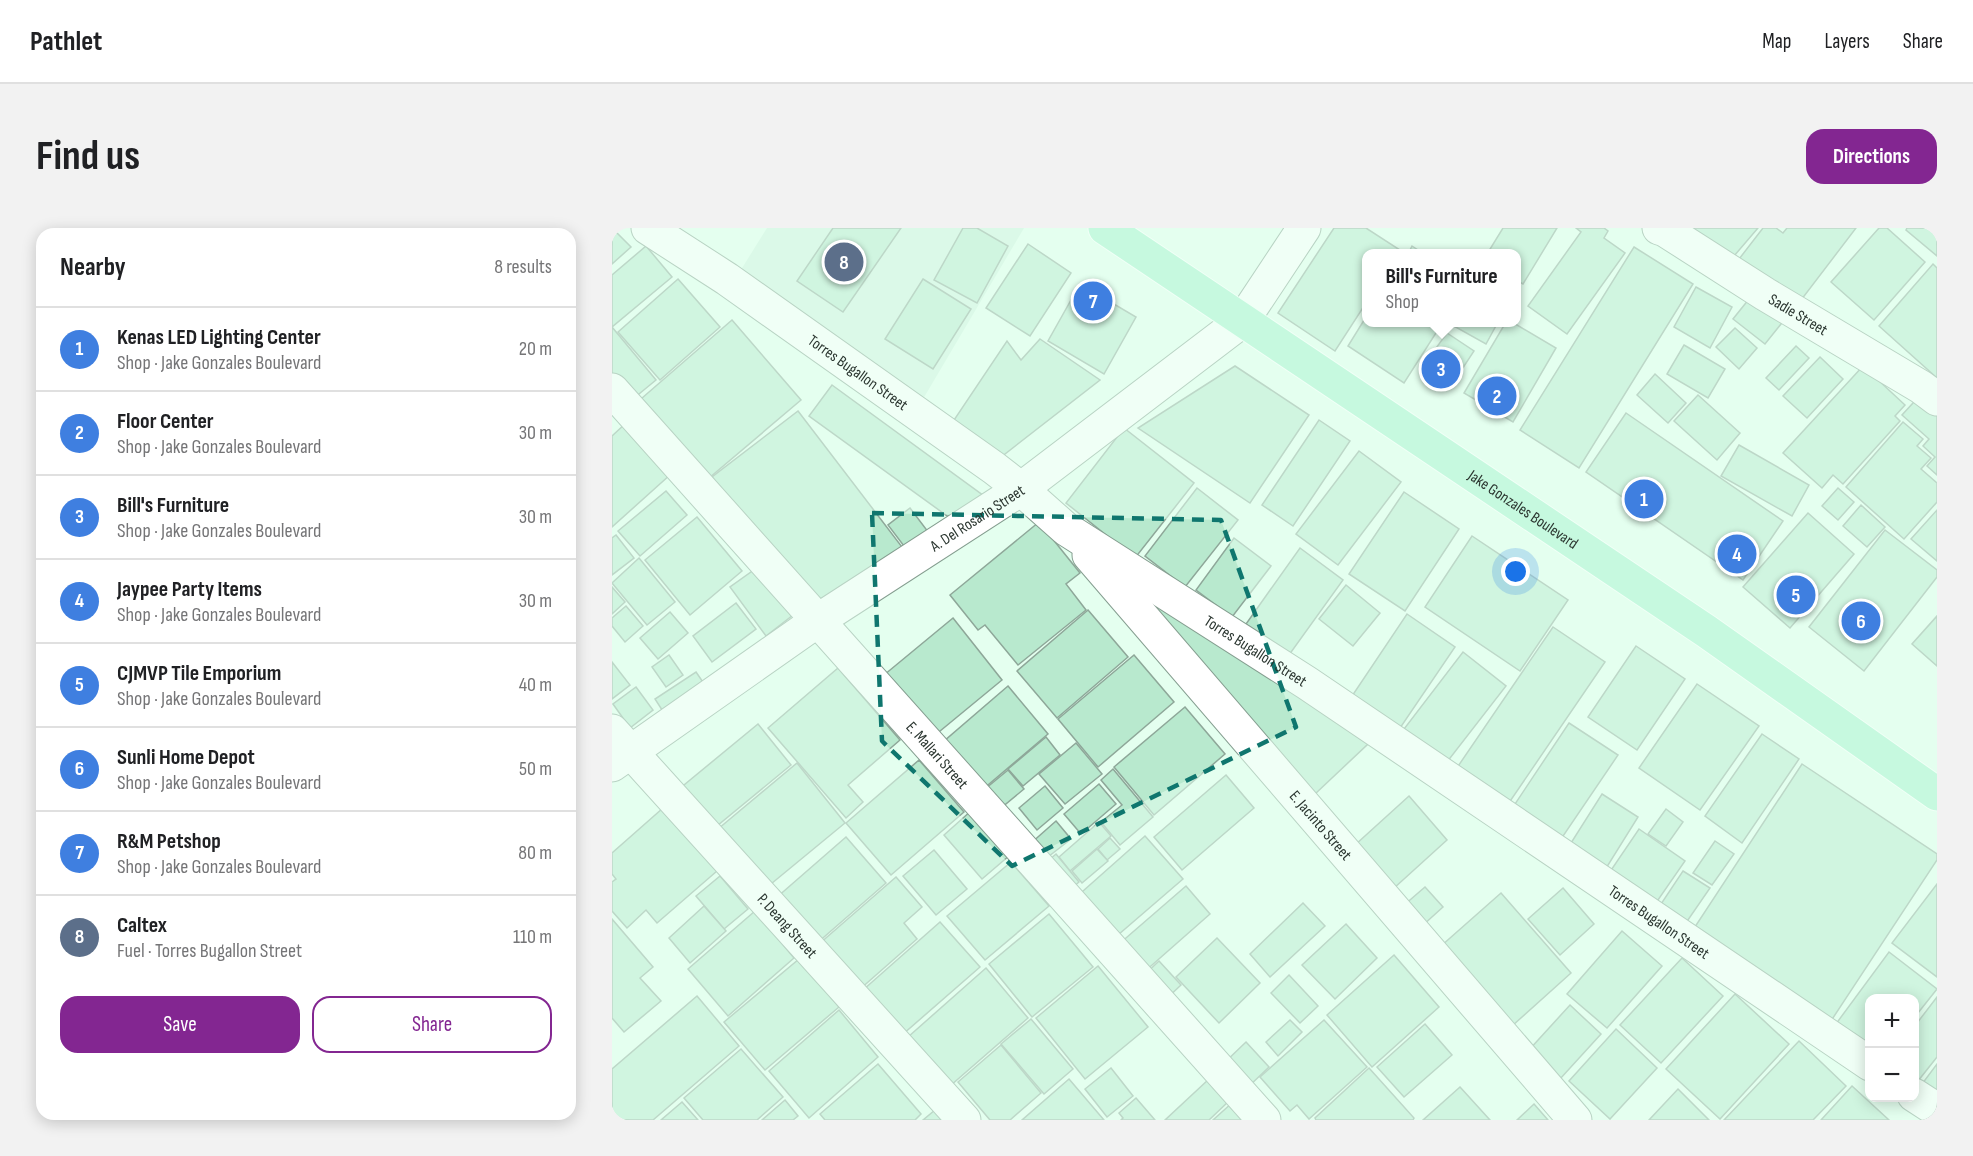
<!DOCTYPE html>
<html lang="en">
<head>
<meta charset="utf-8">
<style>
	:root { --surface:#fff; --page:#f2f2f2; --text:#202124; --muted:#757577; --line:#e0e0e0; --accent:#832691 }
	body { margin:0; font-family:"Sofia Sans Condensed",sans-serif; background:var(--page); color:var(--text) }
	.controls { position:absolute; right:18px; bottom:18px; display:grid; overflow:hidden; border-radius:12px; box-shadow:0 3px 15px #0003 }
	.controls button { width:54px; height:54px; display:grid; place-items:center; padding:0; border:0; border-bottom:2px solid var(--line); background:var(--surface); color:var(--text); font:30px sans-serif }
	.you { position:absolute; left:904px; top:344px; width:21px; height:21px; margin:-15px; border:4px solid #fff; border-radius:50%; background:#1a73e8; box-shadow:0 0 0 9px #1a73e833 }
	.badge { display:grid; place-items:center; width:39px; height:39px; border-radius:50%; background:var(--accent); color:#fff; font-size:20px; font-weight:700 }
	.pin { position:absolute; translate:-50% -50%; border:3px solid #fff; box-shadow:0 2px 6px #0006 }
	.popup { position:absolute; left:750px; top:21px; width:159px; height:78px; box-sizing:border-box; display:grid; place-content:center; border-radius:12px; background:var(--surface); filter:drop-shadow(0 2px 4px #0005); font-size:20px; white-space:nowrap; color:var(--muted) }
	.popup b { font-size:22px; color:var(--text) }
	.popup::after { content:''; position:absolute; left:50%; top:100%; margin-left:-12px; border:12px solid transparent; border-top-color:var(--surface) }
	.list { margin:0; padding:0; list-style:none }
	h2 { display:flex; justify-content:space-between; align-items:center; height:78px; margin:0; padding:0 24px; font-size:26px }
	h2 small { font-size:20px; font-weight:400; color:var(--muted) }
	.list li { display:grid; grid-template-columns:39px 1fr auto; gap:18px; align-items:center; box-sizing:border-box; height:84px; padding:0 24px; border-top:2px solid var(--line) }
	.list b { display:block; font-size:22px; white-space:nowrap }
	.list p { margin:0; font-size:20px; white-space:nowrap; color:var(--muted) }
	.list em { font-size:20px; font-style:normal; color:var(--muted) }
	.actions { display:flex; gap:12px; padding:18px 24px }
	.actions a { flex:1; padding:14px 0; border:2px solid var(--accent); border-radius:18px; text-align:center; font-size:21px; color:var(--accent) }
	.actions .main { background:var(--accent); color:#fff }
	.map { position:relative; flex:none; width:1325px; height:892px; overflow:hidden; border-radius:18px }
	header { display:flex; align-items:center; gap:36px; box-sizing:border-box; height:84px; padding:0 30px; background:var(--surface); border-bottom:2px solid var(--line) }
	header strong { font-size:28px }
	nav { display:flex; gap:33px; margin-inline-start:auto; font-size:21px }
	.intro { display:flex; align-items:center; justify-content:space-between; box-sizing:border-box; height:144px; padding:0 36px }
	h1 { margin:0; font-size:42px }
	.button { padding:15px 27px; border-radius:18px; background:var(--accent); color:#fff; font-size:21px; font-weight:700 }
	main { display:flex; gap:36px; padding:0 36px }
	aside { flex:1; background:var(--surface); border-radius:18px; box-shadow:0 3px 15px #0003 }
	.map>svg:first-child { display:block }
	.built { fill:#d0f2df }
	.building { fill:#b8e9ce; stroke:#8ea799; stroke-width:1.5 }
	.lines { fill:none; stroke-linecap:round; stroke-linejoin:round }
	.minor-casing { stroke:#859e90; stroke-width:35 }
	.major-casing { stroke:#fff; stroke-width:35 }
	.minor { stroke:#fff; stroke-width:33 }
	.major { stroke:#a2f2cd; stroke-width:33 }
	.marked { fill:none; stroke:#0f766e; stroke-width:4.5; stroke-dasharray:12 8; stroke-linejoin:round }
	.labels { text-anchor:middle; stroke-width:4.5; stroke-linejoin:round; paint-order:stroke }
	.street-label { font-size:16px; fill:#2b3630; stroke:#fff }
</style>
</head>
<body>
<header>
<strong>Pathlet</strong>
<nav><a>Map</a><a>Layers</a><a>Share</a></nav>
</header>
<div class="intro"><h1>Find us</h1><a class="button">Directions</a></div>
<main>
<aside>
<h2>Nearby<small>8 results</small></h2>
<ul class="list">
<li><span class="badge" style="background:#3f7fe0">1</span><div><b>Kenas LED Lighting Center</b><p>Shop · Jake Gonzales Boulevard</p></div><em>20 m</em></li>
<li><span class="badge" style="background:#3f7fe0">2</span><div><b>Floor Center</b><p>Shop · Jake Gonzales Boulevard</p></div><em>30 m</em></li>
<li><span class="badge" style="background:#3f7fe0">3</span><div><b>Bill's Furniture</b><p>Shop · Jake Gonzales Boulevard</p></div><em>30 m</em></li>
<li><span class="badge" style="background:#3f7fe0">4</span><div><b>Jaypee Party Items</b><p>Shop · Jake Gonzales Boulevard</p></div><em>30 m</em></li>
<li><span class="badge" style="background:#3f7fe0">5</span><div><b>CJMVP Tile Emporium</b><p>Shop · Jake Gonzales Boulevard</p></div><em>40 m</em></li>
<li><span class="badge" style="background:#3f7fe0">6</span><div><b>Sunli Home Depot</b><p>Shop · Jake Gonzales Boulevard</p></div><em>50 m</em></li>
<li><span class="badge" style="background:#3f7fe0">7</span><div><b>R&amp;M Petshop</b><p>Shop · Jake Gonzales Boulevard</p></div><em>80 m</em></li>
<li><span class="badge" style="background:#5c6f8a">8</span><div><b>Caltex</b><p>Fuel · Torres Bugallon Street</p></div><em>110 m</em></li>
</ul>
<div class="actions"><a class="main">Save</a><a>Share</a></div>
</aside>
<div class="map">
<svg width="1325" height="892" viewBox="0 0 1325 892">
	<rect width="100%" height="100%" fill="#e4ffef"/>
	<path class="built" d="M155,0H412L311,171L127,45Z"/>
	<g class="building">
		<path d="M0,0L19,19L0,36Z"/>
		<path d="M221,0H289L231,84L185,53Z"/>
		<path d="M351,0H365L396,18L365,75L322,52Z"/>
		<path d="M722,0H754L788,22L786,26H754V75L723,123L666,85Z"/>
		<path d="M891,0H945L911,56L904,52V26H875Z"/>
		<path d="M964,0H992L996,3L992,10L1013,25L955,106L916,78L969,4Z"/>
		<path d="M1074,0H1146L1116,35Z"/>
		<path d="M1151,0H1164L1171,5L1175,0H1244L1183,80L1124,35Z"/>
		<path d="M1267,0H1275L1313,34L1262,92L1219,54Z"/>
		<path d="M1295,0H1325V28L1294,2Z"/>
		<path d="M416,16L459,45L418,108L374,80Z"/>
		<path d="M34,18L60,49L0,99V47Z"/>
		<path d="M800,18L812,26H796Z"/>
		<path d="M1022,19L1081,56L967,240L908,202Z"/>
		<path d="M1321,36L1325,40V150L1267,98Z"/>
		<path d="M66,51L108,99L48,152L6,104Z"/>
		<path d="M311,51L359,81L321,141L273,111Z"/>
		<path d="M468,56L524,89L492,146L436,113Z"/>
		<path d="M1084,59L1120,79L1098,120L1062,99Z"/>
		<path d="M1141,66L1173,91L1153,116L1121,91Z"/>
		<path d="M754,89V94H831L792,155L736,118Z"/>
		<path d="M120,92L189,172L90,256L22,177Z"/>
		<path d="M842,94H886L874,116L840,97Z"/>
		<path d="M894,94H900L944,120L901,194L852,165Z"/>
		<path d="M0,99L44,152L16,175L0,156Z"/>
		<path d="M1123,100L1145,120L1127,141L1104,119Z"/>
		<path d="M835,105L862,123L839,158L811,138Z"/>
		<path d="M428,111L488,152L384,233L340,195L395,113L409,132Z"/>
		<path d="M1072,117L1113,141L1096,170L1055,146Z"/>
		<path d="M1184,118L1197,130L1167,162L1154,150Z"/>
		<path d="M1208,129L1231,151L1195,190L1171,168Z"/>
		<path d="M623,138L697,187L638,275L526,200Z"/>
		<path d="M1251,138L1293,177L1283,188L1288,193L1231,256L1221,247L1210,260L1171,225Z"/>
		<path d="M1043,146L1074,175L1056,195L1025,167Z"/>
		<path d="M220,157L372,268L349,298L197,188Z"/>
		<path d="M1312,163L1325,174V247L1315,238L1323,229L1311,218L1317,211L1290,187Z"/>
		<path d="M1086,167L1128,205L1105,232L1062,193Z"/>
		<path d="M186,183L290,319L204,385L100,249Z"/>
		<path d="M1014,185L1171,293L1131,352L974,244Z"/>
		<path d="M707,192L738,213L681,298L650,277Z"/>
		<path d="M1291,194L1311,211L1305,218L1319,230L1309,241L1325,255V274L1292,311L1234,259Z"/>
		<path d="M14,195L59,246L0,299V208Z"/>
		<path d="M512,200L582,255L523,330L454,275Z"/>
		<path d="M1127,217L1197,257L1180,288L1109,248Z"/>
		<path d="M747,223L789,254L726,337L684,306Z"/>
		<path d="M585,260L626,292L573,359L533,328Z"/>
		<path d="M1226,260L1242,274L1226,292L1210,278Z"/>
		<path d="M54,263L75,287L28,328L6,303Z"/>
		<path d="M792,264L847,301L793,383L737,346Z"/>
		<path d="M1249,277L1273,299L1255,319L1231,298Z"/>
		<path d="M298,280L317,305L295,322L276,297Z"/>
		<path d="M1325,282V333L1299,311Z"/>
		<path d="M1196,285L1242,326L1178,400L1131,359Z"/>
		<path d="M85,289L130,343L78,387L33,332Z"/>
		<path d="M427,294L468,345L454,356L474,382L406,437L373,397L366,402L338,367Z"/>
		<path d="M1273,302L1325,342V349L1252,443L1197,399Z"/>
		<path d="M4,307L22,330L0,347V310Z"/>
		<path d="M860,308L956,372L908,443L813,379Z"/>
		<path d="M622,310L659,338L620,389L584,362Z"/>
		<path d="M688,320L731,352L677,427L634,396Z"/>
		<path d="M27,330L63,374L35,397L0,355Z"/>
		<path d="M146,339L181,387L154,408L118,359Z"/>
		<path d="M734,357L768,385L741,418L707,391Z"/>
		<path d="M0,359L13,374L0,386Z"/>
		<path d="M539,367L756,516L702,567L532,375Z"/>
		<path d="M124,375L144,401L100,434L81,408Z"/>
		<path d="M14,378L31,398L13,414L0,398V390Z"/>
		<path d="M476,382L516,429L445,490L405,443Z"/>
		<path d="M58,384L76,405L46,431L28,410Z"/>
		<path d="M795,386L843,419L784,506L736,474Z"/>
		<path d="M1325,388V438L1300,416Z"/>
		<path d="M341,390L390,452L322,508L272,447Z"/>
		<path d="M941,399L993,434L890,585L838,550Z"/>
		<path d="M1024,418L1073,451L1025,522L976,489Z"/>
		<path d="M851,424L894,458L835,534L792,501Z"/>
		<path d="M57,427L71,447L54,459L40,439Z"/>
		<path d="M522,427L562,474L486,539L446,491Z"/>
		<path d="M0,434L18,457L0,471Z"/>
		<path d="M226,440L288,512L236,557L251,574L234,590L156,500Z"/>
		<path d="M84,444L93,457L52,485L43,471Z"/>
		<path d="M1085,456L1147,498L1088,582L1027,540Z"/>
		<path d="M396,458L436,506L363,568L331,514Z"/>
		<path d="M24,459L41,482L18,500L1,476Z"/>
		<path d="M573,479L613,526L542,587L502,539Z"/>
		<path d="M957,495L1006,527L945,617L897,585Z"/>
		<path d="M146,496L179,537L94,607L61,566Z"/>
		<path d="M1150,506L1187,531L1130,615L1093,588Z"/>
		<path d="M434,509L448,527L411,558L396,541Z"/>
		<path d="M464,515L490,546L453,576L427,546Z"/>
		<path d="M307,532L352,584L279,647L234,595Z"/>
		<path d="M185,535L233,595L148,665L100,606Z"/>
		<path d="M1190,536L1325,626V632L1213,802L1075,711Z"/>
		<path d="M501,541L541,589L508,617L489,594L510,577L489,552Z"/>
		<path d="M396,542L412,561L383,585L367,566Z"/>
		<path d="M614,547L642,580L570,642L542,609Z"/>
		<path d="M487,556L504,576L469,606L452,586Z"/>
		<path d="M433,558L451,580L425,602L407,580Z"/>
		<path d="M990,566L1026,589L988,650L952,626Z"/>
		<path d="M797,568L835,612L781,661L743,617Z"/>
		<path d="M51,580L105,643L45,695L34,682L15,700L0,683V654L4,651L0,646V625Z"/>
		<path d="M1054,581L1071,594L1054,618L1036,606Z"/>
		<path d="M360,582L398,627L370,651L332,607Z"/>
		<path d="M444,593L459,611L432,632L418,616Z"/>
		<path d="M487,594L499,608L458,643L447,629Z"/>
		<path d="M1027,601L1073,633L1037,685L991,654Z"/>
		<path d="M533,608L571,651L499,713L462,671Z"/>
		<path d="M234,609L274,655L204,716L164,670Z"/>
		<path d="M498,610L508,621L495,632L486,621Z"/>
		<path d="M1103,613L1122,626L1100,657L1081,645Z"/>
		<path d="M485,621L496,633L470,655L460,643Z"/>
		<path d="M322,622L355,661L324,687L291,648Z"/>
		<path d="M444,626L467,654L453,666L430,638Z"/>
		<path d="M399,634L437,678L373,732L335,688Z"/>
		<path d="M1071,643L1098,660L1067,705L1041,688Z"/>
		<path d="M108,648L136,681L112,701L84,668Z"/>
		<path d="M284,649L310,679L292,695L305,711L247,762L207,716Z"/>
		<path d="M1325,656V749L1280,715Z"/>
		<path d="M574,658L598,686L531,745L507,716Z"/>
		<path d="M813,659L831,679L810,698L791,678Z"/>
		<path d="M951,660L982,696L948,727L916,691Z"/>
		<path d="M889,665L959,745L900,798L829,718Z"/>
		<path d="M691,675L713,698L658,749L638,726Z"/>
		<path d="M92,678L114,703L78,735L57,710Z"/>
		<path d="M143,683L182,730L116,788L76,741Z"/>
		<path d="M437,686L481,739L420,789L377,736Z"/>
		<path d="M0,691L41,739L28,750L49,773L12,804L0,790Z"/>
		<path d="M328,694L368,739L290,807L251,762Z"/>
		<path d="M734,696L765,730L723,771L690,737Z"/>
		<path d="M1010,703L1050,738L995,800L955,766Z"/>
		<path d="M605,710L648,755L607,795L564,749Z"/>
		<path d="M1277,724L1325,761L1302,790V770H1258V833L1218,804Z"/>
		<path d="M782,727L827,779L760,839L715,787Z"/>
		<path d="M1070,730L1111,768L1049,835L1008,797Z"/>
		<path d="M187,731L227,779L153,842L112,794Z"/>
		<path d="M547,733L569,757L551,774L529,750Z"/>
		<path d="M486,738L536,799L473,851L424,790Z"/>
		<path d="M374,740L416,790L338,858L296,809Z"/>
		<path d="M677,747L706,778L688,795L659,765Z"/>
		<path d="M1123,766L1177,816L1108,891L1054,841Z"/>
		<path d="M85,768L127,818L41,892H0V841Z"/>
		<path d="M1325,769V829L1302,858V799Z"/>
		<path d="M958,777L989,806L948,851L917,822Z"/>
		<path d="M227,782L266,829L197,890L157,843Z"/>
		<path d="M419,791L461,841L432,866L389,816Z"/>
		<path d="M678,792L690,804L666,828L654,814Z"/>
		<path d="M712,792L755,839L697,891L685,877L678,883L648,849Z"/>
		<path d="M813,796L840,827L792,869L765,839Z"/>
		<path d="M1004,801L1045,840L998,891L957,853Z"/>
		<path d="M1187,813L1234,858L1201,892H1112Z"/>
		<path d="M634,814L657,839L633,862L609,838Z"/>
		<path d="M389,817L429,865L398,892H378L346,854Z"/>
		<path d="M129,821L171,869L145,892H91L72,870Z"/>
		<path d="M266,836L309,886L303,892H213L208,886Z"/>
		<path d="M1325,836V879L1304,864Z"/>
		<path d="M499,840L521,868L495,889L473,861Z"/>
		<path d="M757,840L802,890L801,892H704L703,890Z"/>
		<path d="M457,851L492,892H410Z"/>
		<path d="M597,851L617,873L597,892H553Z"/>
		<path d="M1240,858L1277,892H1209Z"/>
		<path d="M848,859L878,892H811Z"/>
		<path d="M1066,861L1097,892H1037Z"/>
		<path d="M524,870L543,892H509L511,890L507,885Z"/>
		<path d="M173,872L186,888L181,892H150Z"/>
		<path d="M70,874L86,892H49Z"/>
		<path d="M621,874L636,892H601Z"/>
		<path d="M922,876L936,892H905Z"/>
		<path d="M323,882L331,892H311Z"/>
	</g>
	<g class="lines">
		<defs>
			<g id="minor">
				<path id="s1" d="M36,0L115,51L382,240L409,261L454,301L695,455L1258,836"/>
				<path id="s2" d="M1047,0L1053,2L1153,66L1309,159L1325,171"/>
				<path id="s3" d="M0,162L652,892"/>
				<path id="s4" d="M477,327L963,892"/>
				<path id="s5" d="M0,503L352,892"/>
				<path id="s6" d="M0,537L205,393L409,261L631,92L692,0"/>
				<path d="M1302,867L1325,882"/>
			</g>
			<g id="major">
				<path id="s7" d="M493,0L1094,403L1325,566"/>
			</g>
		</defs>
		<use href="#minor" class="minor-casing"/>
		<use href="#major" class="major-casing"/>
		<use href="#minor" class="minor"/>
		<use href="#major" class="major"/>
	</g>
	<path d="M0 0H1325V892H0ZM260,285L609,292L684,499L400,638L270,513Z" fill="#e4ffef" fill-opacity=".55" fill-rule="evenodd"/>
	<path class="marked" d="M260,285L609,292L684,499L400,638L270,513Z"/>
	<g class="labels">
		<g class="street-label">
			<text dy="6" stroke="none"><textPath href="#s2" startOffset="164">Sadie Street</textPath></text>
			<text dy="6" stroke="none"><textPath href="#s1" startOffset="255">Torres Bugallon Street</textPath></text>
			<text dy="6" stroke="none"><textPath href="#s7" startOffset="504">Jake Gonzales Boulevard</textPath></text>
			<text dy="6" stroke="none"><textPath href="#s6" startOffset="441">A. Del Rosario Street</textPath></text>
			<text dy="6" stroke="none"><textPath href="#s1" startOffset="741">Torres Bugallon Street</textPath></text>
			<text dy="6" stroke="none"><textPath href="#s3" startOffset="489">E. Mallari Street</textPath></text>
			<text dy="6" stroke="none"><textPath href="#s4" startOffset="356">E. Jacinto Street</textPath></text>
			<text dy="6" stroke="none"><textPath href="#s1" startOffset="1227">Torres Bugallon Street</textPath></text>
			<text dy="6" stroke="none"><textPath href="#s5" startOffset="262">P. Deang Street</textPath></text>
		</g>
	</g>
</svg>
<div class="controls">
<button>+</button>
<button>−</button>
</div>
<div class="you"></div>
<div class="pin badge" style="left:1032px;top:271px;background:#3f7fe0">1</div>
<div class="pin badge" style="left:885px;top:168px;background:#3f7fe0">2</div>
<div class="pin badge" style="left:829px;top:141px;background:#3f7fe0">3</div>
<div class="popup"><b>Bill's Furniture</b>Shop</div>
<div class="pin badge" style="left:1125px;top:326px;background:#3f7fe0">4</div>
<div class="pin badge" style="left:1184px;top:367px;background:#3f7fe0">5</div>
<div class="pin badge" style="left:1249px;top:393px;background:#3f7fe0">6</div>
<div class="pin badge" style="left:481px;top:73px;background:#3f7fe0">7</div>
<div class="pin badge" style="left:232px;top:34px;background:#5c6f8a">8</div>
</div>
</main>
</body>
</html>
